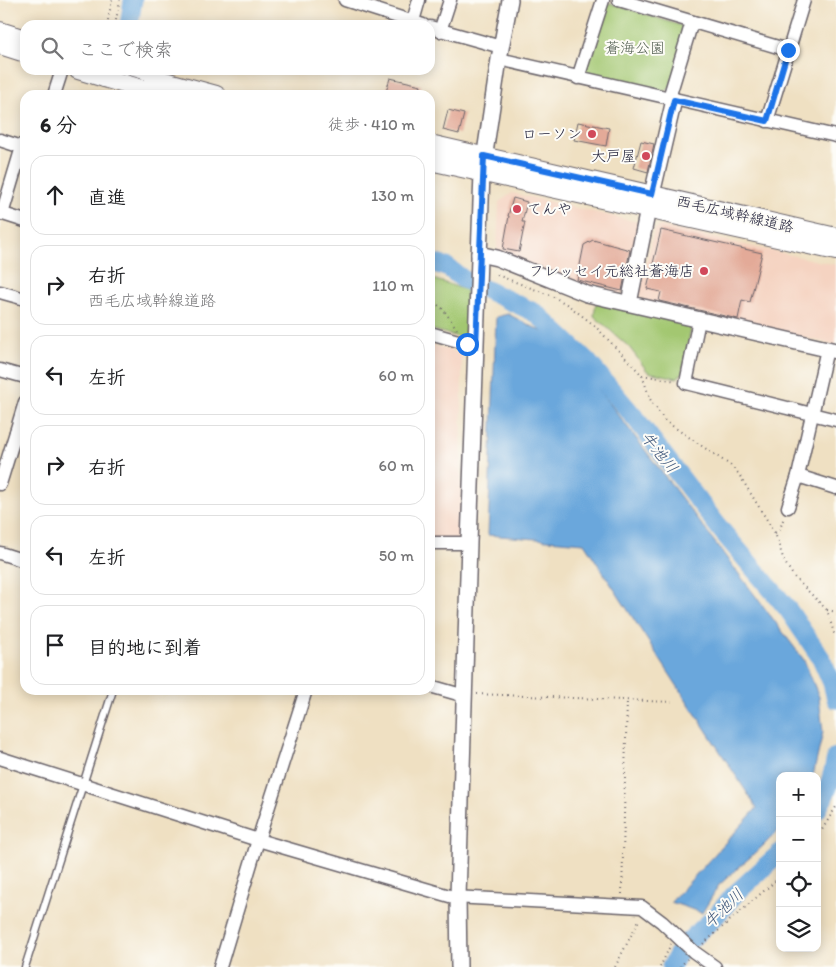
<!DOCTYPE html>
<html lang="ja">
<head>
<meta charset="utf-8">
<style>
	:root { --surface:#fff; --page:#f6f6f6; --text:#202124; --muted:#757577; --line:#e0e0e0 }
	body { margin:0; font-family:Itim,"Klee One",sans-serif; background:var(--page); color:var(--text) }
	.controls { position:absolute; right:15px; bottom:15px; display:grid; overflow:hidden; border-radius:10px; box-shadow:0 2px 12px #0003 }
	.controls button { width:45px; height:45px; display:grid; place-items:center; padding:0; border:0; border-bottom:1px solid var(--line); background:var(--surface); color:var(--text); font:25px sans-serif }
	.stop { position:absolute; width:15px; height:15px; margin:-11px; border:4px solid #1a73e8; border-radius:50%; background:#fff }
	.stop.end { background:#1a73e8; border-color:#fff; box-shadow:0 1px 5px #0008 }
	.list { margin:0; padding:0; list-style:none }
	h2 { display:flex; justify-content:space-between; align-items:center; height:65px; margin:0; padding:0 20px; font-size:21px }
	h2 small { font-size:16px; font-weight:400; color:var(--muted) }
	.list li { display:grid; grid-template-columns:32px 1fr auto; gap:15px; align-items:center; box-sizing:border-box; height:80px; margin:0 10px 10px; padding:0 10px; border:1px solid var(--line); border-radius:15px }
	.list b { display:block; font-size:19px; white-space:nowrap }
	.list p { margin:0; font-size:16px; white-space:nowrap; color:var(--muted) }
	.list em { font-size:16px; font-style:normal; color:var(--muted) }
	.icon { flex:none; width:28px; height:28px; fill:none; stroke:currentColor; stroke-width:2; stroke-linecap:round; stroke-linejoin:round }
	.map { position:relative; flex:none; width:836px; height:967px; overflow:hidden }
	.search { position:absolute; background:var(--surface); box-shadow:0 2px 12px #0003; left:20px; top:20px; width:415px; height:55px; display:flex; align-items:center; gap:12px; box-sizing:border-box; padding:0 18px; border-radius:15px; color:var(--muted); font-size:19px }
	.panel { position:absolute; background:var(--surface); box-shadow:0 2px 12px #0003; left:20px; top:90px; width:415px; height:605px; border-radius:15px }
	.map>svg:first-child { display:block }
	.built { fill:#f5d3c1 }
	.green { fill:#a3c771; stroke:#627456 }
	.water { fill:#6aa7dc; stroke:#46648c }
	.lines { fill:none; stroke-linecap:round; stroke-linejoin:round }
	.river { stroke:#6aa7dc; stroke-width:19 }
	.building { fill:#e3aa98 }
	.service-casing { stroke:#6a646a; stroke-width:9 }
	.minor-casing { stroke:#6a646a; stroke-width:15 }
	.tertiary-casing { stroke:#6a646a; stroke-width:18 }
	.secondary-casing { stroke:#6a646a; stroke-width:20 }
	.path { stroke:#6a646a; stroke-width:2; stroke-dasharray:1 4; stroke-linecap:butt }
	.service { stroke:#fff; stroke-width:6 }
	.minor { stroke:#fff; stroke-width:12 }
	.tertiary { stroke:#fff; stroke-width:15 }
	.secondary { stroke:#fff; stroke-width:18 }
	.secondary-bridge-casing { stroke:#6a646a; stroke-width:20; stroke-linecap:butt }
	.secondary-bridge { stroke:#fff; stroke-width:18 }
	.route { stroke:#1a73e8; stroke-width:6 }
	.poi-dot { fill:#d1495b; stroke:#fdfcf7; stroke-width:2 }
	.labels { text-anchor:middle; stroke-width:4; stroke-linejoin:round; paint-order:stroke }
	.park-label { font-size:15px; fill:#4f5c4e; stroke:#fdfcf7 }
	.poi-label { font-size:15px; fill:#22223b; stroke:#fdfcf7; text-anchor:end }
	.street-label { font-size:15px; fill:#22223b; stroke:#fdfcf7 }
	.water-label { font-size:16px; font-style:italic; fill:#3f577b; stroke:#fdfcf7 }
</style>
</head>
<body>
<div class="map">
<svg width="836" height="967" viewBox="0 0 836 967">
	<rect width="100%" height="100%" fill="#fdfcf7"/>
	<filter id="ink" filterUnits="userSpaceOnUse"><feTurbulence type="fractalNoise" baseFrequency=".02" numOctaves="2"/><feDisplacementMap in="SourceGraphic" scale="10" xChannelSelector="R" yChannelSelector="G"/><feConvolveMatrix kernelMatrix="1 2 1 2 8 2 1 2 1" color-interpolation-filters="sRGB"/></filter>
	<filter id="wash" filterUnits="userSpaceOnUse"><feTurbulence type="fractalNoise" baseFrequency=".0096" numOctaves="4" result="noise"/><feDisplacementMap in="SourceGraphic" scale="20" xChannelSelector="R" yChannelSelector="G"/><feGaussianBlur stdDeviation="1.12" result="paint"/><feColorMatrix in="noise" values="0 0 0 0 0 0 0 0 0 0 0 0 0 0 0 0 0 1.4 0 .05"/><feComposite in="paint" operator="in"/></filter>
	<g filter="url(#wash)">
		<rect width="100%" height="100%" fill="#efe0c2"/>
		<g class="built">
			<path d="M512,193L637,222L640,228L626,292L621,295L580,285L499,253L497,249L499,202Z"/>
			<path d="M660,226L836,265V345L642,301L639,294L654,230Z"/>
			<path d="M430,344L462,354L461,541L430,540Z"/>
		</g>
		<g class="green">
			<path d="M609,3L683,26L686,32L670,88L664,92L589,74L585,69L605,5Z"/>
			<path d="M430,278L466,290L465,339L430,329Z"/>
			<path d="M596,303L687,324L691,329L682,374L677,378L648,372L629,347L594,316Z"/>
		</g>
		<path class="water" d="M508,314L547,334L583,368L804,660L819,697L823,732L813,776H780V829L764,845L719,885L702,913L671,902L757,808L584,543L488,535L496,317Z"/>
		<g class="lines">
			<g class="river">
				<path d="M129,25L133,0"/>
				<path d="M430,262L447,267L463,279L536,313L587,361L636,419L721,530L787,608L821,658L832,683L836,699"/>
				<path d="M817,810C827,794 833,775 836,757"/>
				<path d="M671,967L682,947L715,917L734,895L780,853"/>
			</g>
		</g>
		<g id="blocks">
			<g class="building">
				<path d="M390,78L421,85L419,95H396L386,92Z"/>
				<path d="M448,110L464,114L459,134L443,130Z"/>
				<path d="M578,122L609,128L606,146L574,140Z"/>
				<path d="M641,141L654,144L648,172L634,168Z"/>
				<path d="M513,198L527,202L522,222H525L519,252L503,249L509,216H508Z"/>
				<path d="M661,230L762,253L750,302L742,300L738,319L659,301L661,292L647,289Z"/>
				<path d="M593,240L630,250L622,291L577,280L584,245Z"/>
			</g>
		</g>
	</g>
	<g filter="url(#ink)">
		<use href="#blocks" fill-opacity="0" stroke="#6a646a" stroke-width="1"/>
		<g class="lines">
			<defs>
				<path id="service" d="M25,967L113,690"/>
				<g id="minor">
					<path d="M345,0L423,25"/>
					<path d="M619,0L788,50"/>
					<path d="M413,21L419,0"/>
					<path d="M430,27L501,47"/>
					<path d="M440,31L450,0"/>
					<path d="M499,59L836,136"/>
					<path d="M578,78L603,0"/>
					<path d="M54,95L62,70"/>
					<path d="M669,98L692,22"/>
					<path d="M767,121L804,0"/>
					<path d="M0,140L25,148"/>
					<path d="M0,213L25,221"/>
					<path d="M2,214L22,147"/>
					<path d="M0,292L25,299"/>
					<path d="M699,320L686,383L836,420"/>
					<path d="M430,333L476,346"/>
					<path d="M0,370L25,377"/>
					<path d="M25,402L16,432L25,435"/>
					<path d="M798,476L836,488"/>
					<path d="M0,484L16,432"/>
					<path d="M788,507L798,476L827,349"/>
					<path d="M430,543H469"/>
					<path d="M0,553L25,561"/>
					<path d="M430,686L458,694H465"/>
					<path d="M0,758L258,840L453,897L642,907L662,922L694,952L715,967"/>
					<path d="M220,967L258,840L306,690"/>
				</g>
				<g id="tertiary">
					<path d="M652,194L674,100"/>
					<path d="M479,254L497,258L587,294L836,351"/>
					<path d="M629,303L648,209"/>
					<path d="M459,967L458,897L469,543L482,173L499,59L510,0"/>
				</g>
				<g id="secondary">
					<path d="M0,31L25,39"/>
					<path d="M0,45L25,53"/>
					<path d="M78,70L104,78"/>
					<path d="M124,70L216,95"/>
					<path d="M142,89L163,95"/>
					<path d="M430,144L836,237"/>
					<path d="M430,161L836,251"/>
				</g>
			</defs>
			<use href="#service" class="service-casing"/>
			<use href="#minor" class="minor-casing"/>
			<use href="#tertiary" class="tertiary-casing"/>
			<use href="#secondary" class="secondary-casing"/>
			<g class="path">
				<path d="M107,25L112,0"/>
				<path d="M115,25L120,0"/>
				<path d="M497,275L552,296L568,305L594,325L642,375L650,399L665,421L730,465L738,473L775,533L784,561L794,577L827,610L834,633L836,636"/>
				<path d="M430,299L443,309L457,329"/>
				<path d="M642,375L676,381"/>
				<path d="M775,533L780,529L784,517"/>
				<path d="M827,610L836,612"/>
				<path d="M477,694L672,702"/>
				<path d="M817,838L836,807"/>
				<path d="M622,894L627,699"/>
				<path d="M703,944L780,877"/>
				<path d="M615,967L639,920"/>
				<path d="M660,967L671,944"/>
				<path d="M680,967L687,959"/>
			</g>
			<use href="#service" class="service"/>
			<use href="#minor" class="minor"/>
			<use href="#tertiary" class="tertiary"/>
			<use href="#secondary" class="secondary"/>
			<defs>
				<path id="secondary-bridge" d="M104,78L142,89"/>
			</defs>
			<use href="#secondary-bridge" class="secondary-bridge-casing"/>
			<use href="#secondary-bridge" class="secondary-bridge"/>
		</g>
	</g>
	<g class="lines" filter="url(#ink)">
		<path class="route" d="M467,344L476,346L484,156L652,194L674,100L767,121L788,50"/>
	</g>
	<g class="poi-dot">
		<circle cx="592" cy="134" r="5"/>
		<circle cx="646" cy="156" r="5"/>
		<circle cx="517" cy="209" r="5"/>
		<circle cx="704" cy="271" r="5"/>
	</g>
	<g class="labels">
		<g class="park-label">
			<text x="635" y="53">蒼海公園</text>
		</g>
		<g class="poi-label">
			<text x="582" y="139">ローソン</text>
			<text x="636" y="161">大戸屋</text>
			<text x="527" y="214" text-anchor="start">てんや</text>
			<text x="694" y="276">フレッセイ元総社蒼海店</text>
		</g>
		<g class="street-label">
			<text transform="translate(735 214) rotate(13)" y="5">西毛広域幹線道路</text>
		</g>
		<g class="water-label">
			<text transform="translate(660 452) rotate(51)" y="6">牛池川</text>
			<text transform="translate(723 908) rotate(-44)" y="6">牛池川</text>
		</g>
	</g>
</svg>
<div class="controls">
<button>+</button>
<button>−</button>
<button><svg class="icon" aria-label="locate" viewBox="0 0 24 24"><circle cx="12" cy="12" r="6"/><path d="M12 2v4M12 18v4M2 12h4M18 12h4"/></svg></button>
<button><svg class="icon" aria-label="layers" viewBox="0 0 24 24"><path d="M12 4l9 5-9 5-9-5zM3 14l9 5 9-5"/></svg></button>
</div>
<div class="stop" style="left:467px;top:344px"></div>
<div class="stop end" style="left:788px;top:50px"></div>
<div class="search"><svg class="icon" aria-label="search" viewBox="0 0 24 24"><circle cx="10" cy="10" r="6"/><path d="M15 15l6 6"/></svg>ここで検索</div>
<section class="panel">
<h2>6 分<small>徒歩 · 410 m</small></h2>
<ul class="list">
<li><svg class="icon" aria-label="ahead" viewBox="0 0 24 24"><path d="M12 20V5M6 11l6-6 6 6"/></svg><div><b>直進</b></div><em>130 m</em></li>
<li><svg class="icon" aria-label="right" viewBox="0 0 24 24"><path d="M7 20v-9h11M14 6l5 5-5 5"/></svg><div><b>右折</b><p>西毛広域幹線道路</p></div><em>110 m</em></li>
<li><svg class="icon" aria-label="left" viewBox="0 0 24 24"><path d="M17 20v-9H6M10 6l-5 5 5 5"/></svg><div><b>左折</b></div><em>60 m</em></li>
<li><svg class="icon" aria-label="right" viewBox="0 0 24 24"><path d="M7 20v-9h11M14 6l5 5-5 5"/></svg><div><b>右折</b></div><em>60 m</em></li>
<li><svg class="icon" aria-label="left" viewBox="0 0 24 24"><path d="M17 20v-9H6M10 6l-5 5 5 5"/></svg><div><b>左折</b></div><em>50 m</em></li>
<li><svg class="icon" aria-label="arrive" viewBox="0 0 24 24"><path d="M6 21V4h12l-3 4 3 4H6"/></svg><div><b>目的地に到着</b></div></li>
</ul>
</section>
</div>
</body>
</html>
